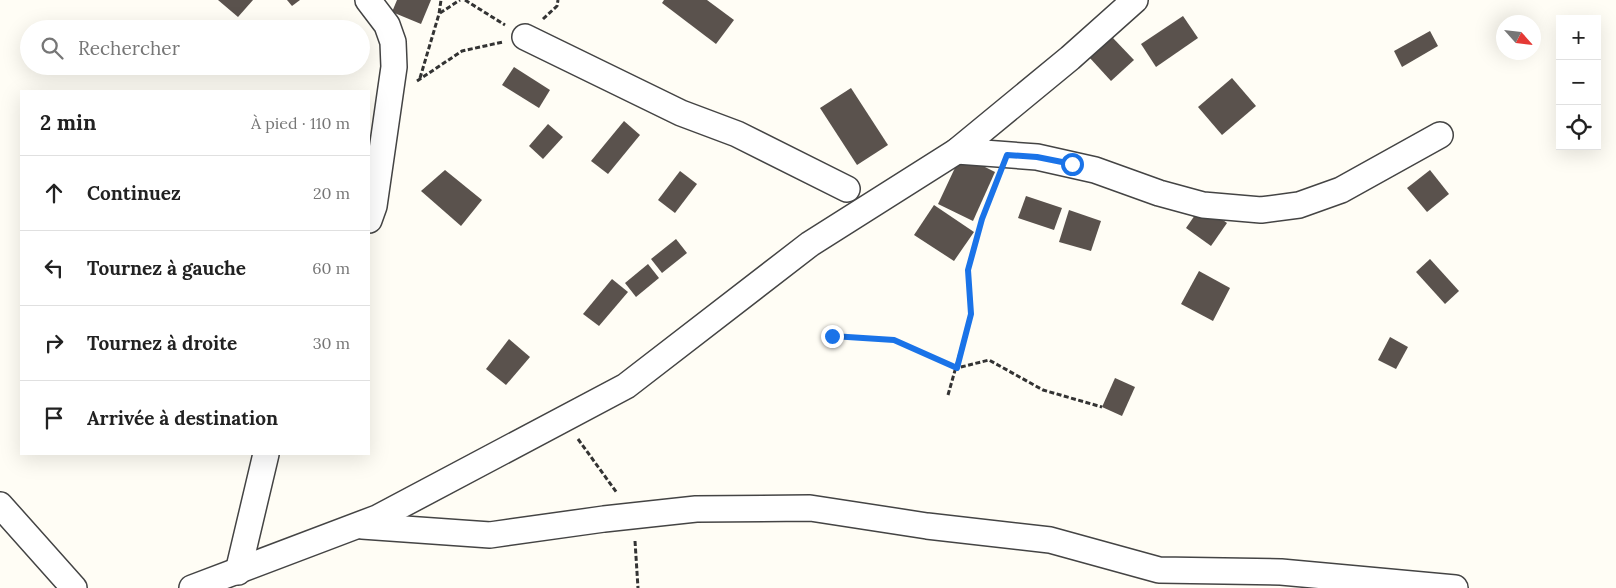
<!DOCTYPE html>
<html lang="fr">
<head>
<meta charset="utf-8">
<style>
	:root { --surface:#fff; --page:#f2f2f2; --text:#222; --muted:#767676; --line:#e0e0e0 }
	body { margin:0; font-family:Lora,serif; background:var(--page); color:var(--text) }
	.controls { position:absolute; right:15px; top:15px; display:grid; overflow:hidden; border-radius:0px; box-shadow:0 5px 20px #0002 }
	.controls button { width:45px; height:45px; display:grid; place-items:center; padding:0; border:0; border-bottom:1px solid var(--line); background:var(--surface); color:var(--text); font:25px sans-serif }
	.compass { position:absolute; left:1496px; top:15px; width:45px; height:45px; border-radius:50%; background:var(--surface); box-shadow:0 5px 20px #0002; rotate:117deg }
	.stop { position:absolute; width:15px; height:15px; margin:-11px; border:4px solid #1a73e8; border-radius:50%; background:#fff }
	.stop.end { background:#1a73e8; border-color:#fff; box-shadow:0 1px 5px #0008 }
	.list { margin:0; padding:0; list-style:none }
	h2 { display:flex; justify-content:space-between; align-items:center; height:65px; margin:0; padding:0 20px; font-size:21px }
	h2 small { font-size:16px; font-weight:400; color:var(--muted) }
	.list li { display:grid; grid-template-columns:32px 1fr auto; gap:15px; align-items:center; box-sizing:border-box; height:75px; padding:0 20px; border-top:1px solid var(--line) }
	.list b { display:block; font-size:19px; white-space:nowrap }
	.list em { font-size:16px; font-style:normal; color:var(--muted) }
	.icon { flex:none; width:28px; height:28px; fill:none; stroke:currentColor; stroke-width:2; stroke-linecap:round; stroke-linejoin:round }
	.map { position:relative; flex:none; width:1616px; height:588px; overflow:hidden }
	.search { position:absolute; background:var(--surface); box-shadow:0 5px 20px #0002; left:20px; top:20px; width:350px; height:55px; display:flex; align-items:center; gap:12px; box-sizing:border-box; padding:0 18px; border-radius:28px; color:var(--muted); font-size:19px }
	.panel { position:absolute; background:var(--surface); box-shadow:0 5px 20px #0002; left:20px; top:90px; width:350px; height:365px; border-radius:0px }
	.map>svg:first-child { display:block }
	.building { fill:#5a524d }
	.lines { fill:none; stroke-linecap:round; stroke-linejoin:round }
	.minor-casing { stroke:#444; stroke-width:28 }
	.path { stroke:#333; stroke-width:3; stroke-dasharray:5 2.5; stroke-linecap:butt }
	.minor { stroke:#fff; stroke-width:25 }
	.route { stroke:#1a73e8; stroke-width:6 }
</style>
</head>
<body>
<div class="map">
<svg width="1616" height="588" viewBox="0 0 1616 588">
	<rect width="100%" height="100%" fill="#fffdf5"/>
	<g class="building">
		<path d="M218,0H253L238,17Z"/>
		<path d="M287,0H300L292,6Z"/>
		<path d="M397,0H431L421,24L392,12Z"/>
		<path d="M664,0H707L734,20L716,44L662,3Z"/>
		<path d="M1183,16L1198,38L1156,67L1141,44Z"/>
		<path d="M1430,31L1438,46L1402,67L1394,51Z"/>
		<path d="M1112,37L1134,60L1111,81L1089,57Z"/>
		<path d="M514,67L550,90L539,108L502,85Z"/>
		<path d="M1232,78L1256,106L1222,135L1198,107Z"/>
		<path d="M851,88L888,145L857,165L820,108Z"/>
		<path d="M624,121L640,135L608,174L591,161Z"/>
		<path d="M548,124L563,137L543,159L529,146Z"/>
		<path d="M961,155L995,172L973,221L938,204Z"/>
		<path d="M445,170L482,200L461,226L421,191Z"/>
		<path d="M1430,170L1449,194L1427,212L1407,188Z"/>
		<path d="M680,171L697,184L675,213L658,200Z"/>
		<path d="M1026,196L1062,208L1054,230L1018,218Z"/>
		<path d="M934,205L974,232L954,261L914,235Z"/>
		<path d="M1202,205L1227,223L1211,246L1186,228Z"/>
		<path d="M1069,210L1101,221L1091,251L1059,242Z"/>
		<path d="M676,239L687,253L662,273L651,259Z"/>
		<path d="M1430,259L1459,291L1445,304L1416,272Z"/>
		<path d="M648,264L659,278L636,297L625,283Z"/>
		<path d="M1199,271L1230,288L1213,321L1181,304Z"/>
		<path d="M612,279L628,292L599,326L583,314Z"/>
		<path d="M1390,337L1408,347L1396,369L1378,360Z"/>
		<path d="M509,339L530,357L506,385L486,369Z"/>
		<path d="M1115,378L1135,387L1122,416L1102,407Z"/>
	</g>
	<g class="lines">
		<defs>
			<g id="minor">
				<path d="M368,0L387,25L393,42L394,67L374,206L369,220"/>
				<path d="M525,37L681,113L737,134L847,189"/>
				<path d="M957,151L1037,157L1095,170L1159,193L1203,205L1261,210L1299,205L1341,190L1440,135"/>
				<path d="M0,505L74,588"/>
				<path d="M362,526L490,535L604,519L696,509L810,508L927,526L1050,540L1159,570L1281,572L1455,588"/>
				<path d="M238,572L266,454"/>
				<path d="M192,588L377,518L626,386L810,244L957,151L1070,58L1135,0"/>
			</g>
		</defs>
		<use href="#minor" class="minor-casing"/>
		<g class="path">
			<path d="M465,0L505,25"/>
			<path d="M440,13L460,0"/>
			<path d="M543,19L557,6L558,0"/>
			<path d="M420,78L439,14L441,0"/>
			<path d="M417,81L462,51L503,42"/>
			<path d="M832,336L894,340L957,368L989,360L1043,390L1102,407"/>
			<path d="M948,395L971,314L968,270L982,219L998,179"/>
			<path d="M578,439L617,493"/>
			<path d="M635,541L638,588"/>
		</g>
		<use href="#minor" class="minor"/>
	</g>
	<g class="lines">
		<path class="route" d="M832,336L894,340L957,368L971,314L968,270L982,219L1007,155L1037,157L1072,164"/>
	</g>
</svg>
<div class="controls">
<button>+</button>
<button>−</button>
<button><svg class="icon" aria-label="locate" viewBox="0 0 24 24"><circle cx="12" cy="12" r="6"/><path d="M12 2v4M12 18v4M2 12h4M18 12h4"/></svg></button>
</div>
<svg class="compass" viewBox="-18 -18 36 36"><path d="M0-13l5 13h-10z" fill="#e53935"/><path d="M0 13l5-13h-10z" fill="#767676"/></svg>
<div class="stop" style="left:1072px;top:164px"></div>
<div class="stop end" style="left:832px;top:336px"></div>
<div class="search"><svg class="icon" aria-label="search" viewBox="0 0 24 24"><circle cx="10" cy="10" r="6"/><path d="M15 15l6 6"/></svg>Rechercher</div>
<section class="panel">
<h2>2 min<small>À pied · 110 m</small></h2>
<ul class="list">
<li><svg class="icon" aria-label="ahead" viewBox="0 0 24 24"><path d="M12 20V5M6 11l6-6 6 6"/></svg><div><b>Continuez</b></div><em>20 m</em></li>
<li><svg class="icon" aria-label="left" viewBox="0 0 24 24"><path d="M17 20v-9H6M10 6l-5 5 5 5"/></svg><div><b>Tournez à gauche</b></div><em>60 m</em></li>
<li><svg class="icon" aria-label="right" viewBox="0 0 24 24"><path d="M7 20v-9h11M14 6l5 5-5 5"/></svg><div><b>Tournez à droite</b></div><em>30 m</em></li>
<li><svg class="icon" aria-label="arrive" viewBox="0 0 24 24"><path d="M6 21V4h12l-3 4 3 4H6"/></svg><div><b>Arrivée à destination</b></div></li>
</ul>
</section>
</div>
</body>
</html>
